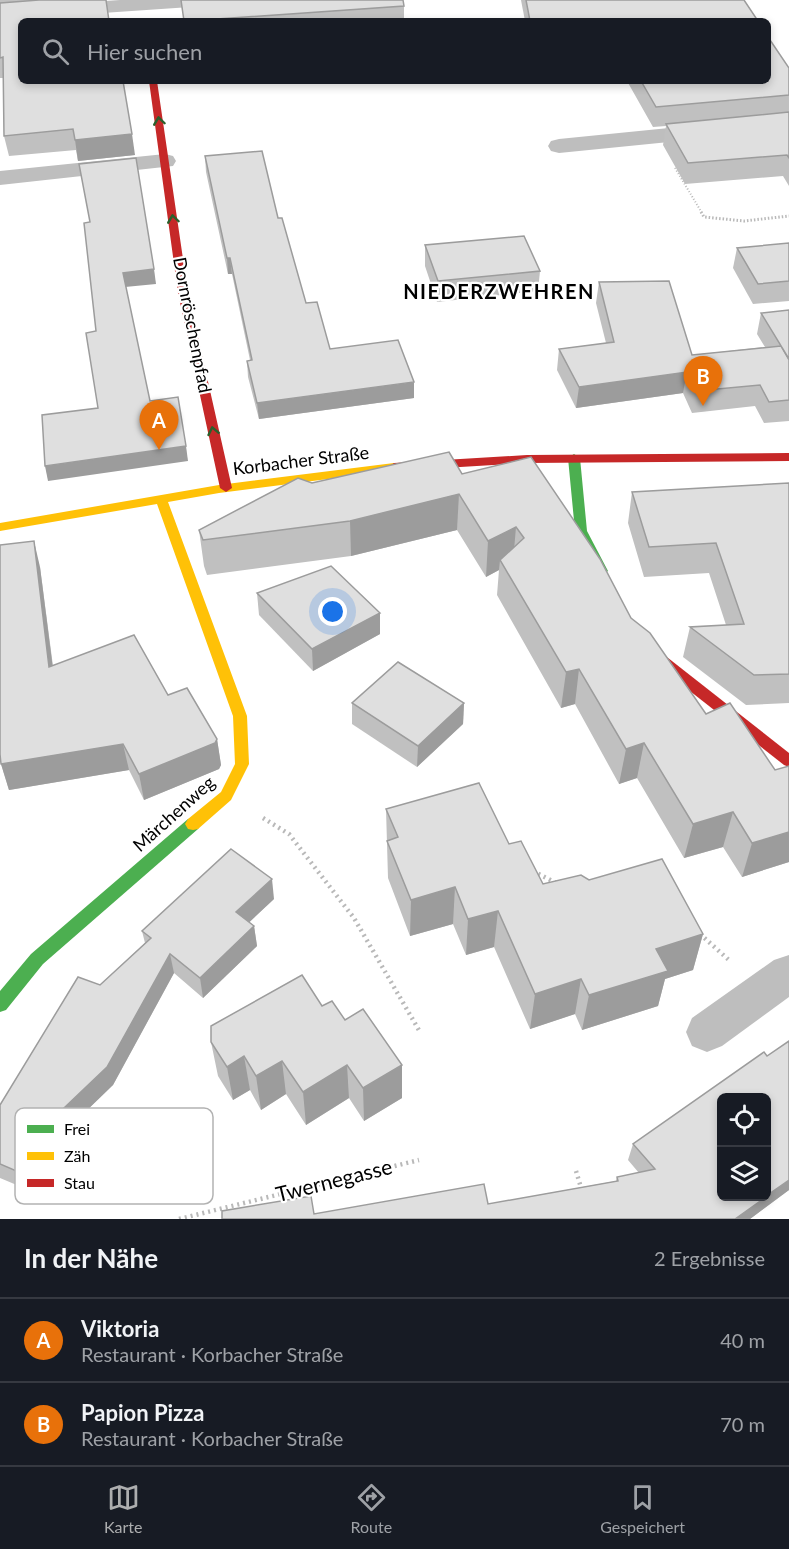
<!DOCTYPE html>
<html lang="de">
<head>
<meta charset="utf-8">
<style>
	:root { --surface:#171b24; --page:#242831; --text:#f1f3f6; --muted:#9ea1a6; --line:#363941; --accent:#adaeaf }
	body { margin:0; font-family:Lato,sans-serif; background:var(--page); color:var(--text) }
	.controls { position:absolute; right:18px; bottom:18px; display:grid; overflow:hidden; border-radius:9px; box-shadow:0 3px 9px #0003 }
	.controls button { width:54px; height:54px; display:grid; place-items:center; padding:0; border:0; border-bottom:2px solid var(--line); background:var(--surface); color:var(--text); font:30px sans-serif }
	.you { position:absolute; left:333px; top:612px; width:21px; height:21px; margin:-15px; border:4px solid #fff; border-radius:50%; background:#1a73e8; box-shadow:0 0 0 9px #1a73e833 }
	.badge { display:grid; place-items:center; width:39px; height:39px; border-radius:50%; background:var(--accent); color:#fff; font-size:20px; font-weight:700 }
	.pin { position:absolute; translate:-50% -50px; filter:drop-shadow(0 2px 3px #0008) }
	.pin::after { content:''; position:absolute; top:32px; width:21px; height:18px; background:inherit; clip-path:polygon(0 0,100% 0,50% 100%) }
	.list { margin:0; padding:0; list-style:none }
	h2 { display:flex; justify-content:space-between; align-items:center; height:78px; margin:0; padding:0 24px; font-size:26px }
	h2 small { font-size:20px; font-weight:400; color:var(--muted) }
	.list li { display:grid; grid-template-columns:39px 1fr auto; gap:18px; align-items:center; box-sizing:border-box; height:84px; padding:0 24px; border-top:2px solid var(--line) }
	.list b { display:block; font-size:22px; white-space:nowrap }
	.list p { margin:0; font-size:20px; white-space:nowrap; color:var(--muted) }
	.list em { font-size:20px; font-style:normal; color:var(--muted) }
	.icon { flex:none; width:33px; height:33px; fill:none; stroke:currentColor; stroke-width:2; stroke-linecap:round; stroke-linejoin:round }
	.map { position:relative; flex:none; width:789px; height:1219px; overflow:hidden }
	.search { position:absolute; background:var(--surface); box-shadow:0 3px 9px #0003; left:18px; right:18px; top:18px; height:66px; display:flex; align-items:center; gap:15px; box-sizing:border-box; padding:0 21px; border-radius:9px; color:var(--muted); font-size:22px }
	.sheet { height:246px; background:var(--surface) }
	nav { display:flex; justify-content:space-around; align-items:center; box-sizing:border-box; height:84px; border-top:2px solid var(--line); background:var(--surface); font-size:16px; color:var(--muted) }
	nav a { display:grid; justify-items:center; gap:3px }
	nav .on { color:var(--accent) }
	.map>svg:first-child { display:block }
	.lines { fill:none; stroke-linecap:round; stroke-linejoin:round }
	.path-far2 { stroke:#b9b9b9; stroke-width:2; stroke-dasharray:1 2; stroke-linecap:butt }
	.path-far1 { stroke:#b9b9b9; stroke-width:3; stroke-dasharray:1.5 2; stroke-linecap:butt }
	.path { stroke:#b9b9b9; stroke-width:4.5; stroke-dasharray:2 4; stroke-linecap:butt }
	.street { fill:#bebebe; fill-rule:evenodd }
	.fast { fill:#4caf50; fill-rule:evenodd }
	.slow { fill:#ffc107; fill-rule:evenodd }
	.jam { fill:#c62828; fill-rule:evenodd }
	.wall { fill:#c0c0c0 }
	.shaded-wall { fill:#9c9c9c }
	.building { fill:#dfdfdf; stroke:#9c9c9c; stroke-width:1.5 }
	.oneway { stroke:#2a602c }
	.labels { text-anchor:middle; stroke-width:4.5; stroke-linejoin:round; paint-order:stroke }
	.street-label { font-size:18px; fill:#000; stroke:#fff }
	.far-district-label { font-size:20px; font-weight:bold; letter-spacing:1.5px; fill:#000; stroke:#fff }
	.near-street-label { font-size:21px; fill:#000; stroke:#fff }
	.key { fill:#fff; stroke:#b2b2b2; stroke-width:1.5 }
	.key-label { font-size:16px; fill:#000 }
</style>
</head>
<body>
<div class="map">
<svg width="789" height="1219" viewBox="0 0 789 1219">
	<rect width="100%" height="100%" fill="#fff"/>
	<g class="lines">
		<path class="path-far2" d="M675,168L702,213"/>
		<path class="path-far1" d="M701,212L704,217L744,221L789,216"/>
		<g class="path">
			<path d="M263,818L289,834L354,918L420,1032"/>
			<path d="M533,871L556,883"/>
			<path d="M700,934L730,961"/>
			<path d="M576,1171L582,1191"/>
			<path d="M179,1219L419,1160"/>
		</g>
		<g class="street">
			<path d="M120,0H215L205,6L0,20V8Z"/>
			<path d="M789,116V130L559,153L551,151L548,146L551,141L559,139Z"/>
			<path d="M165,154L173,156L176,161L173,166L0,185V171Z"/>
			<path d="M789,955V997L722,1046L707,1052L692,1046L686,1032L692,1018L774,960Z"/>
		</g>
		<g class="fast">
			<path d="M574,454L580,458L587,531L608,571L601,576L596,574L575,531L568,458Z"/>
			<path d="M193,818L198,819L201,824L198,829L43,964L6,1010L0,1012V991L31,954L188,819Z"/>
		</g>
		<path class="slow" d="M394,463L400,467L398,470L219,493L168,502L247,716L249,764L231,800L198,829L193,830L188,829L185,824L188,819L221,792L235,764L233,716L157,504L0,531V523L219,485Z"/>
		<g class="jam">
			<path d="M149,81H157L188,293L232,488L226,492L220,488L178,293Z"/>
			<path d="M789,453V461L527,463L394,471L388,467L394,463L527,455Z"/>
			<path d="M644,642L649,643L789,753V767L784,765L639,651L637,647L639,643Z"/>
		</g>
	</g>
	<g class="wall">
		<path d="M0,0H106L21,21L135,155L78,161L76,150L9,156L4,136L3,78H0Z"/>
		<path d="M181,0L404,6V21H184Z"/>
		<path d="M521,0H744L758,21H525Z"/>
		<path d="M789,68V186L783,176L685,184L663,145L666,126L653,127L627,81H768Z"/>
		<path d="M205,156L278,218L306,303L330,349L414,398L259,419L248,377L247,361L250,360L232,274H228L206,172Z"/>
		<path d="M789,243V301L753,304L733,268L737,248Z"/>
		<path d="M425,245L540,271L538,291L437,302L425,266Z"/>
		<path d="M599,282L692,355L765,347L757,334L761,313L789,310V421L764,423L755,406L692,413L683,393L576,408L557,370L559,349L606,343L596,303Z"/>
		<path d="M462,474L631,618L706,714L775,770L789,766V862L742,877L723,847L684,858L637,778L619,784L575,704L561,708L497,595L499,570L486,577L457,530L351,556L207,575L204,566L199,530L312,483Z"/>
		<path d="M789,483V703L746,705L683,657L690,627L726,625L709,573L644,577L628,523L632,492Z"/>
		<path d="M40,567L53,666L217,739L221,765L219,769L144,800L129,770L9,790L1,764Z"/>
		<path d="M257,593L380,613V634L313,671L259,615Z"/>
		<path d="M352,703H464L463,724L417,767L352,724Z"/>
		<path d="M386,809L509,844L543,884L589,880L703,934L693,970L665,979L658,1006L582,1030L575,1014L530,1029L494,947L466,955L453,924L410,936L388,878Z"/>
		<path d="M274,899L249,922L254,926L257,946L203,998L174,973L113,1085L54,1142L60,1150L68,1167L50,1199L0,1178V1105L100,985L145,943L142,931Z"/>
		<path d="M322,1006L402,1098L364,1121L349,1098L306,1125L286,1094L261,1110L250,1090L233,1100L218,1076L211,1042Z"/>
		<path d="M633,1144L789,1190L750,1219H222L488,1204L616,1181L617,1177L639,1173L628,1160Z"/>
	</g>
	<g class="shaded-wall">
		<path d="M193,81H224L193,84Z"/>
		<path d="M132,134L135,155L78,161L75,140Z"/>
		<path d="M227,258H230L232,274H228Z"/>
		<path d="M154,269L156,284L125,287L123,273Z"/>
		<path d="M687,372L683,393L576,408L579,387Z"/>
		<path d="M414,382V398L259,419L257,403Z"/>
		<path d="M186,446L188,461L48,481L45,466Z"/>
		<path d="M459,494L457,530L351,556L350,521Z"/>
		<path d="M516,527L513,562L500,560L499,570L486,577L488,541Z"/>
		<path d="M34,541L40,567L56,693L49,667Z"/>
		<path d="M380,613V634L313,671L312,649Z"/>
		<path d="M579,669L575,704L561,708L566,672Z"/>
		<path d="M464,703L463,724L417,767L418,746Z"/>
		<path d="M217,739L221,765L219,769L144,800L139,774Z"/>
		<path d="M644,743L637,778L619,784L626,749Z"/>
		<path d="M123,744L129,770L9,790L1,764Z"/>
		<path d="M733,812L723,847L684,858L693,824Z"/>
		<path d="M789,832V862L742,877L752,843Z"/>
		<path d="M272,879L274,899L239,932L236,912Z"/>
		<path d="M455,887L453,924L410,936L411,900Z"/>
		<path d="M498,911L494,947L466,955L468,919Z"/>
		<path d="M254,926L257,946L203,998L200,978Z"/>
		<path d="M703,934L693,970L665,979L658,1006L582,1030L589,995L656,949Z"/>
		<path d="M170,954L174,973L113,1085L51,1145L44,1127Z"/>
		<path d="M581,979L575,1014L530,1029L535,994Z"/>
		<path d="M244,1056L250,1090L233,1100L227,1067Z"/>
		<path d="M282,1061L286,1094L261,1110L256,1076Z"/>
		<path d="M347,1065L349,1098L306,1125L303,1092Z"/>
		<path d="M402,1065V1098L364,1121L363,1088Z"/>
		<path d="M60,1150L68,1167L50,1199L42,1182Z"/>
		<path d="M789,1180V1190L750,1219H735Z"/>
	</g>
	<g class="building">
		<path d="M39,0H106L109,21H21V81H123L132,134L75,140L73,129L4,136L3,57L0,58V3Z"/>
		<path d="M181,0H403L404,6L218,19L219,21H184Z"/>
		<path d="M526,0H744L758,21H530Z"/>
		<path d="M768,37L789,68V95L656,107L641,81H768Z"/>
		<path d="M789,112V158L787,155L688,163L666,124Z"/>
		<path d="M262,151L278,218H282L306,303L317,302L330,349L398,340L414,382L257,403L247,361L252,360L230,258H227L205,156Z"/>
		<path d="M136,158L154,269L123,273L150,401L178,397L186,446L45,466L42,415L98,408L86,333L96,331L84,223L90,222L79,164Z"/>
		<path d="M524,236L540,271L438,281L425,245Z"/>
		<path d="M789,243V281L758,284L737,248Z"/>
		<path d="M669,281L692,355L781,346L789,360V400L769,402L760,385L696,391L687,372L579,387L559,349L614,342L599,282Z"/>
		<path d="M789,310V359L761,313Z"/>
		<path d="M449,452L462,474L531,457L600,559L631,618L650,633L706,714L730,703L775,770L789,766V832L752,843L733,812L693,824L644,743L626,749L579,669L566,672L500,560L524,538L516,527L488,541L459,494L350,521L203,540L199,530L298,478L312,483Z"/>
		<path d="M789,483V674L754,675L690,627L744,624L716,543L649,547L632,492Z"/>
		<path d="M34,541L49,667L134,635L168,695L187,688L217,739L215,743L139,774L123,744L1,764L0,754V545Z"/>
		<path d="M331,566L380,613L312,649L257,593Z"/>
		<path d="M398,662L464,703L418,746L352,703Z"/>
		<path d="M479,783L509,844L521,841L543,884L581,875L589,880L662,859L703,934L656,949L668,971L589,995L581,979L535,994L498,911L468,919L455,887L411,900L387,841L398,837L386,809Z"/>
		<path d="M231,849L272,879L236,912L254,926L200,978L170,954L107,1067L44,1127L60,1150L42,1182L0,1164V1105L78,977L100,985L151,938L142,931Z"/>
		<path d="M302,975L322,1006L332,1001L345,1020L363,1009L402,1065L363,1088L347,1065L303,1092L282,1061L256,1076L244,1056L227,1067L211,1042V1026Z"/>
		<path d="M789,1041V1180L766,1196V1098H722V1197H766L735,1219H222V1211L311,1196L314,1214L484,1184L488,1204L618,1181L617,1177L655,1169L633,1144L764,1052L767,1056Z"/>
	</g>
	<defs><path id="oneway-chevron" d="M-2-3.5L2.5 0L-2 3.5" fill="none" stroke-width="1.6" stroke-linecap="round" stroke-linejoin="round" transform="scale(1.5)"/></defs>
	<g class="oneway">
		<use href="#oneway-chevron" transform="translate(159 121) rotate(-98)"/>
		<use href="#oneway-chevron" transform="translate(173 219) rotate(-98)"/>
		<use href="#oneway-chevron" transform="translate(213 431) rotate(-102)"/>
	</g>
	<g class="labels">
		<g class="street-label">
			<text transform="translate(192 325) rotate(79)" y="6">Dornröschenpfad</text>
			<text transform="translate(301 461) rotate(-7)" y="6">Korbacher Straße</text>
			<text transform="translate(174 814) rotate(-42)" y="6">Märchenweg</text>
		</g>
		<g class="far-district-label">
			<text x="499" y="299">NIEDERZWEHREN</text>
		</g>
		<g class="near-street-label">
			<text transform="translate(334 1181) rotate(-14)" y="7">Twernegasse</text>
		</g>
	</g>
	<rect x="15" y="1108" width="198" height="96" rx="9" class="key"/>
	<rect x="27" y="1125" width="27" height="8" fill="#4caf50"/>
	<rect x="27" y="1152" width="27" height="8" fill="#ffc107"/>
	<rect x="27" y="1179" width="27" height="8" fill="#c62828"/>
	<g class="key-label">
		<text x="64" y="1135">Frei</text>
		<text x="64" y="1162">Zäh</text>
		<text x="64" y="1189">Stau</text>
	</g>
</svg>
<div class="controls">
<button><svg class="icon" aria-label="locate" viewBox="0 0 24 24"><circle cx="12" cy="12" r="6"/><path d="M12 2v4M12 18v4M2 12h4M18 12h4"/></svg></button>
<button><svg class="icon" aria-label="layers" viewBox="0 0 24 24"><path d="M12 4l9 5-9 5-9-5zM3 14l9 5 9-5"/></svg></button>
</div>
<div class="you"></div>
<div class="pin badge" style="left:159px;top:450px;background:#e8710a">A</div>
<div class="pin badge" style="left:703px;top:406px;background:#e8710a">B</div>
<div class="search"><svg class="icon" aria-label="search" viewBox="0 0 24 24"><circle cx="10" cy="10" r="6"/><path d="M15 15l6 6"/></svg>Hier suchen</div>
</div>
<section class="sheet">
<h2>In der Nähe<small>2 Ergebnisse</small></h2>
<ul class="list">
<li><span class="badge" style="background:#e8710a">A</span><div><b>Viktoria</b><p>Restaurant · Korbacher Straße</p></div><em>40 m</em></li>
<li><span class="badge" style="background:#e8710a">B</span><div><b>Papion Pizza</b><p>Restaurant · Korbacher Straße</p></div><em>70 m</em></li>
</ul>
</section>
<nav>
<a class="on"><svg class="icon" aria-label="map" viewBox="0 0 24 24"><path d="M3 6l6-2 6 2 6-2v14l-6 2-6-2-6 2zM9 4v14M15 6v14"/></svg>Karte</a>
<a><svg class="icon" aria-label="directions" viewBox="0 0 24 24"><path d="M12 3l9 9-9 9-9-9zM9 14v-3h6M13 9l2 2-2 2"/></svg>Route</a>
<a><svg class="icon" aria-label="saved" viewBox="0 0 24 24"><path d="M7 4h10v16l-5-4-5 4z"/></svg>Gespeichert</a>
</nav>
</body>
</html>
